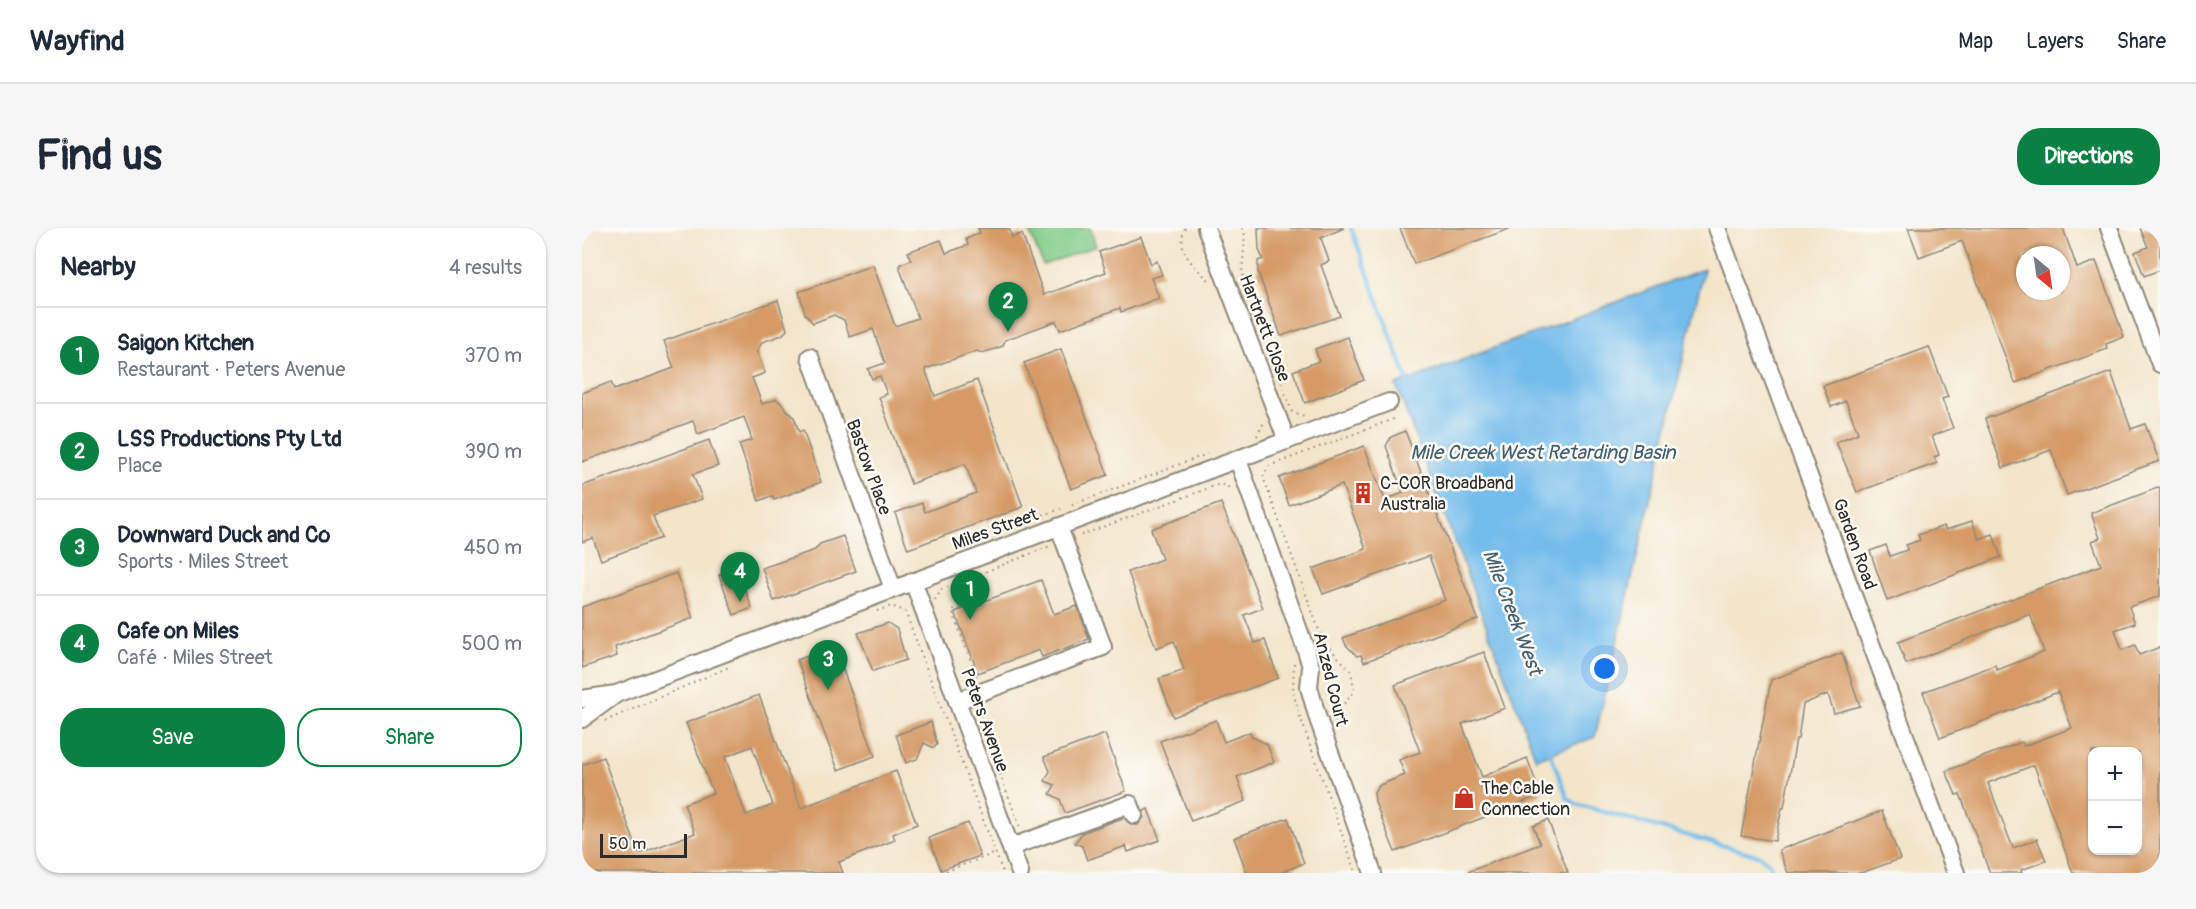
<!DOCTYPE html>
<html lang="en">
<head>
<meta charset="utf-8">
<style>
	:root { --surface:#fff; --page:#f6f6f7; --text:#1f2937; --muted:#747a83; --line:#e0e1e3; --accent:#0b8043 }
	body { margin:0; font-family:Pangolin,sans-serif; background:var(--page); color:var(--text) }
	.controls { position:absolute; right:18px; bottom:18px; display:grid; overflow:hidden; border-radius:12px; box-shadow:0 2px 4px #0004 }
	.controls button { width:54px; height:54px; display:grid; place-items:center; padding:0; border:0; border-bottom:2px solid var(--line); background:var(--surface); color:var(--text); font:30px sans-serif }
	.compass { position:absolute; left:1434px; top:18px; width:54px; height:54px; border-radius:50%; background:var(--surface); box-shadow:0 2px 4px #0004; rotate:151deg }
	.scale { position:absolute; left:18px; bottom:15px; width:87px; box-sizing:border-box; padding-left:6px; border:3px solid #2b2b2b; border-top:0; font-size:16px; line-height:21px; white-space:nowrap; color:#2b2b2b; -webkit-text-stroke:4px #fdfcf7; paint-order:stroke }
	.you { position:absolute; left:1023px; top:441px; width:21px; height:21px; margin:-15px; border:4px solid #fff; border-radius:50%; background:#1a73e8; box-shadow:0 0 0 9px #1a73e833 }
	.badge { display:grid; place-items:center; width:39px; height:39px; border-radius:50%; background:var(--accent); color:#fff; font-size:20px; font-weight:700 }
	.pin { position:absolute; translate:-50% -50px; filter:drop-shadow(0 2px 3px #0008) }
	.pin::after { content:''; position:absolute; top:32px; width:21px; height:18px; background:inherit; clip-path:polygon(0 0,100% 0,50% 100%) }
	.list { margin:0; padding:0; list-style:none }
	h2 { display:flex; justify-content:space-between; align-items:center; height:78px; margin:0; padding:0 24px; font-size:26px }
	h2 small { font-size:20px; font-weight:400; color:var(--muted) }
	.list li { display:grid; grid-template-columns:39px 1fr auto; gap:18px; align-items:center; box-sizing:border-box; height:96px; padding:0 24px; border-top:2px solid var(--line) }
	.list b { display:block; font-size:22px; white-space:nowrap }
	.list p { margin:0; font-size:20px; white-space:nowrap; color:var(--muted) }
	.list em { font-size:20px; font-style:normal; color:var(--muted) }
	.actions { display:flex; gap:12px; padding:18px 24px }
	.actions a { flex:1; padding:14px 0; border:2px solid var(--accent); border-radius:24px; text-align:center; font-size:21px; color:var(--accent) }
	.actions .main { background:var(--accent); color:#fff }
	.map { position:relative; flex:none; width:1578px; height:645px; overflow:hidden; border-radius:24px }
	header { display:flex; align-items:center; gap:36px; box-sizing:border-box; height:84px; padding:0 30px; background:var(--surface); border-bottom:2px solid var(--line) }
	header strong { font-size:28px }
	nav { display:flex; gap:33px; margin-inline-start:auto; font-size:21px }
	.intro { display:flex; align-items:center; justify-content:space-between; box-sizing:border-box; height:144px; padding:0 36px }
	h1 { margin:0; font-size:42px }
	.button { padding:15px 27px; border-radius:24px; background:var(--accent); color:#fff; font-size:21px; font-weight:700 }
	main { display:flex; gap:36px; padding:0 36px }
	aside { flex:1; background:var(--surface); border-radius:24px; box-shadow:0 2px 4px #0004 }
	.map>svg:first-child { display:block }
	.green { fill:#82cd8a; stroke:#567c5a; stroke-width:1.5 }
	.water { fill:#73bceb; stroke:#4f748b; stroke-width:1.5 }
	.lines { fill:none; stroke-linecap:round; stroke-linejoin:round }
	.stream { stroke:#73bceb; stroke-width:4 }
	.building { fill:#d59a65; fill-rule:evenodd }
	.minor-casing { stroke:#8e887a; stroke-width:20 }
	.path { stroke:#8e887a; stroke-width:2; stroke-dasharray:1.5 4.5; stroke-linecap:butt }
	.minor { stroke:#fff; stroke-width:16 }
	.labels { text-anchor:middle; stroke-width:5; stroke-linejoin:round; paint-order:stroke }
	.street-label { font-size:18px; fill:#2b2b2b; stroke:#fdfcf7 }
	.poi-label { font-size:18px; fill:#2b2b2b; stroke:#fdfcf7; text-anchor:start }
	.water-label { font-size:20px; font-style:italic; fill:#445e6e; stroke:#fdfcf7 }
</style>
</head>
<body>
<header>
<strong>Wayfind</strong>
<nav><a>Map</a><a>Layers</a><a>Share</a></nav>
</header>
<div class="intro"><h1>Find us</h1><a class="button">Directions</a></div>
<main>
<aside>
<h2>Nearby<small>4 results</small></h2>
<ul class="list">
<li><span class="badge">1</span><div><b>Saigon Kitchen</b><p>Restaurant · Peters Avenue</p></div><em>370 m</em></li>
<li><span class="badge">2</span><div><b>LSS Productions Pty Ltd</b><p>Place</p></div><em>390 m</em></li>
<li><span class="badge">3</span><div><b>Downward Duck and Co</b><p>Sports · Miles Street</p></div><em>450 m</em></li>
<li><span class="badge">4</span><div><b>Cafe on Miles</b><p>Café · Miles Street</p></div><em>500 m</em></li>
</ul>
<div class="actions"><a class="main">Save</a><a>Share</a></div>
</aside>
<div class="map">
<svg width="1578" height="645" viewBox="0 0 1578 645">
	<rect width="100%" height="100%" fill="#fdfcf7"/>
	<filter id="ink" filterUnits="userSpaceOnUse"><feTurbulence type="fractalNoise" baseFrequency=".0167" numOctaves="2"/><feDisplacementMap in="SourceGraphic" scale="12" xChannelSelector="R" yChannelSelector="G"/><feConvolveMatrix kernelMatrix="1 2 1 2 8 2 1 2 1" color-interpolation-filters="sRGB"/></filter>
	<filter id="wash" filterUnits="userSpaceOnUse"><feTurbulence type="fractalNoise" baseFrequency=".008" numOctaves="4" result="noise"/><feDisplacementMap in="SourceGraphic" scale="24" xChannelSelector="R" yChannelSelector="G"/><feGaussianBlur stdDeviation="1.35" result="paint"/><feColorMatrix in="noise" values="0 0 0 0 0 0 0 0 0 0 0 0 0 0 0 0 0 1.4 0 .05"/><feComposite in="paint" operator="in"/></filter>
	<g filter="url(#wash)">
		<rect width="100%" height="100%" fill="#f2e5ca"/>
		<path class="green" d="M446,0H508L514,18L461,37Z"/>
		<path class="water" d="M1122,41L1013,509L954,531L814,157Z"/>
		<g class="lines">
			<g class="stream">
				<path d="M769,0L827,157"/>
				<path d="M967,522L986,571L994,576L1178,628L1187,635L1190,645"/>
			</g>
		</g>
		<g id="blocks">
			<g class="building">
				<path d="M396,0H427L430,9L440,6L462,67L524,44L517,24L559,9L569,36L575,33L580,47L569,50L577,70L539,84L538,80L478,102L474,93L423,112L421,118L413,121L400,125L395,123L343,141L353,168L395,152L441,279L326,321L313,285L340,275L343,284L394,265L383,236L329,256L297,169L305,166L298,148L290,151L286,141L303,135L291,101L268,109L262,92L252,87L231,95L223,86L217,64L291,37L313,98L336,90L318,41V36L329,32L326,24L359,12L364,25L386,17L384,11L398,5Z"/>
				<path d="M676,0H762L739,10L747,33L739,37L758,88L699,108L676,44V33L681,31L677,22Z"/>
				<path d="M818,0H926L927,1L832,36Z"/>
				<path d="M1326,0H1481L1495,40L1514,33L1542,109L1524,116L1525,121L1433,155L1380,13L1337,29ZM1443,27H1479V63H1443Z"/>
				<path d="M1558,0H1578V42L1562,48L1553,24L1566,19Z"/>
				<path d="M196,72L205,102L200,107L180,114L175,124L183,145L170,150L180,176L195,171L212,189L217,204L221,202L239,254L192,272L190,268L177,273L157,216L170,212L162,189L116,206L111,193L0,234V165L29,154L32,162L92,140L82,113Z"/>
				<path d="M766,109L782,152L723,175L711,143L737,133L733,121Z"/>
				<path d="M1347,119L1366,169L1360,171L1371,200L1350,208L1357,227L1352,229L1355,235L1275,264L1254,214L1276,205L1264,173L1249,179L1241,158Z"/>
				<path d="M479,121L526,247L489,261L442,135Z"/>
				<path d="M1529,144L1549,201L1563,196L1577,233L1485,267L1469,222L1421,240L1403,191Z"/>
				<path d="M823,203L896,391L782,434L779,427L775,428L764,417L761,410L863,372L847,328L741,366L731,341L784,321L760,257L707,277L697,250L782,218L803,272L821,265L804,218L809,209Z"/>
				<path d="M127,212L136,238L111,246L120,271L71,288L79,310L19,332L11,310L0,314V258Z"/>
				<path d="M1578,259V368L1547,379L1553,395L1533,402L1540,422L1553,417L1557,427L1578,419V645H1491L1452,537L1406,555L1431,620L1455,611L1464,633L1439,642L1440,645H1408L1378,566L1374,567L1364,543L1440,514L1442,518L1490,500L1476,464L1358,510L1341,464L1413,437L1415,442L1462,424L1448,386L1324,436L1316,414L1519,337L1510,313L1518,310L1509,285ZM1510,524H1556V622H1510Z"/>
				<path d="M639,275L681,380L662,387L673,415L683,412L696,450L591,489L577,451L602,442L592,413L574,420L546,344L580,331L569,301Z"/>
				<path d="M1390,293L1397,311L1411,306L1419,329L1305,373L1288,323L1304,317L1308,328L1325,322L1324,317L1338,312L1336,307L1362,298L1364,302Z"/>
				<path d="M261,308L274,343L192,373L180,340L233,322L238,316Z"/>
				<path d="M155,340L170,380L152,387L137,347Z"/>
				<path d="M94,345L111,390L33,419L35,428L0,440V379Z"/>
				<path d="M459,352L472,386L495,378L507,411L460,429L457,422L396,445L373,384Z"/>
				<path d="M306,395L315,401L324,432L291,443L276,405Z"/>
				<path d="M252,418L293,528L256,542L215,432Z"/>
				<path d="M902,424L923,480L880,496L900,549L945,530L959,567L813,624L793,574L792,564L798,557L823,547L817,532L838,524L813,457Z"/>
				<path d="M1260,425L1278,478L1252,485L1246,466L1221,476L1216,511H1214L1202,580H1200L1193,613L1159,608L1189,452Z"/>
				<path d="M177,467L219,580L314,543L335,596L311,606L313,612L257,634L261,645H0V537L21,529L57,626L113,605L102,576L131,565L104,495ZM170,518L191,577L164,587L143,529Z"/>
				<path d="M634,492L642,514L668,504L670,509L685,516L692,534L655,549L664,573L609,593L578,513Z"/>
				<path d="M349,494L355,516L352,520L342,515L335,531L324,535L314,507Z"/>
				<path d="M523,506L544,563L483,585L478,571L468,566L473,557L463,553L468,543L462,529Z"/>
				<path d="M566,581L578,612L546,624L544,618L505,632L500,618L493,615L500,605L532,593L542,590L550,597H556L562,589V583Z"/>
				<path d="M1300,583L1318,631L1279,645H1206L1197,622Z"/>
				<path d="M706,590L722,635L698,645H665L652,610Z"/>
				<path d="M966,592L986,645H883L958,616L951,598Z"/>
				<path d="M386,595L398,628L359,642L347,610Z"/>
			</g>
		</g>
	</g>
	<g filter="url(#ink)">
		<use href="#blocks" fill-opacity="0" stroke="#8e887a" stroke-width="1.5"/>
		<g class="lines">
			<defs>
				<g id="minor">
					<path d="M624,0L705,213"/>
					<path d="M1135,0L1374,645"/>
					<path d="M1527,0L1578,136"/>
					<path d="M228,129L311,361"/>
					<path d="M656,232L724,422L729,439L727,459L736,491L791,645"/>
					<path d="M331,353L438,645"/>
					<path d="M0,471L34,466L807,174"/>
					<path d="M375,473L521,419L477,299"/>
					<path d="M0,491L33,467"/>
					<path d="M429,619L548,576L552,587"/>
				</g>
			</defs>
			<use href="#minor" class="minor-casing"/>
			<g class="path">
				<path d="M603,0C593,24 613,39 629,54"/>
				<path d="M660,0L663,7L660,45L710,184L726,189"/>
				<path d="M675,208L682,194"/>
				<path d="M490,277L625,226"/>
				<path d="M461,287L479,281"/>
				<path d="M499,307L638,256L651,261"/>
				<path d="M371,357L379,379L370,382L395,450"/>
				<path d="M353,372L360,361L468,318"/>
				<path d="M295,383L309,378L323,383L421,645"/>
				<path d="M712,435L711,463L716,483L774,645"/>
				<path d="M23,493L147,439"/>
				<path d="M756,501L752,486L770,467L772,460L769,443L741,413L681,249L687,238L814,190"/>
				<path d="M418,546L439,602"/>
				<path d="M364,643L414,625"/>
			</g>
			<use href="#minor" class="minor"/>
		</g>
	</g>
	<defs>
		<symbol id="building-bare" viewBox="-9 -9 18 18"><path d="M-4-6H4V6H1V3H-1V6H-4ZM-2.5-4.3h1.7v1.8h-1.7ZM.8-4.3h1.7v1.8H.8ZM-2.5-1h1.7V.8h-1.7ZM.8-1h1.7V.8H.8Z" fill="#c8321e" stroke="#fdfcf7" stroke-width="2.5" paint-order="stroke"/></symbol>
		<symbol id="shop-bare" viewBox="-9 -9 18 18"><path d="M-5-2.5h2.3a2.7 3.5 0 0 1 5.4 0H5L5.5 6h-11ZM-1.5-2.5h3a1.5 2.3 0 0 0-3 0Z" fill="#c8321e" stroke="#fdfcf7" stroke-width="2.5" paint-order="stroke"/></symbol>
	</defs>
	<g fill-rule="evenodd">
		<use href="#building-bare" x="766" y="250" width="30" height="30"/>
		<use href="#shop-bare" x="867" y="555" width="30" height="30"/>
	</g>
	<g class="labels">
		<g class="street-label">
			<text transform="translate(683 100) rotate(69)" y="6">Hartnett Close</text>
			<text transform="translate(287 239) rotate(70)" y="6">Bastow Place</text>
			<text transform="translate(413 301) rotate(-20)" y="6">Miles Street</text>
			<text transform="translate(1273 316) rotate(70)" y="6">Garden Road</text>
			<text transform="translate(749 451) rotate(76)" y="6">Anzed Court</text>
			<text transform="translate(403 492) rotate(70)" y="6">Peters Avenue</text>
		</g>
		<g class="poi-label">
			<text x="798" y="261">C-COR Broadband<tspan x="798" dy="21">Australia</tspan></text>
			<text x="899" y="566">The Cable<tspan x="899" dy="21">Connection</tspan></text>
		</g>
		<g class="water-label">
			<text x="961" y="231">Mile Creek West Retarding Basin</text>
			<text transform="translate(931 384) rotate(69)" y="7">Mile Creek West</text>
		</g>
	</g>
</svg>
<div class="controls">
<button>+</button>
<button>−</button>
</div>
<svg class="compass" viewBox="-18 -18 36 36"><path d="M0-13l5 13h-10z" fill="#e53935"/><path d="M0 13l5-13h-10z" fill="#747a83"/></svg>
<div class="scale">50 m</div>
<div class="you"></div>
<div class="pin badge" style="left:388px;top:392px">1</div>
<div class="pin badge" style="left:426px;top:104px">2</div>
<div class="pin badge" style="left:246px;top:462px">3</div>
<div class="pin badge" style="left:158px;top:374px">4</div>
</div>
</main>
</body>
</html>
